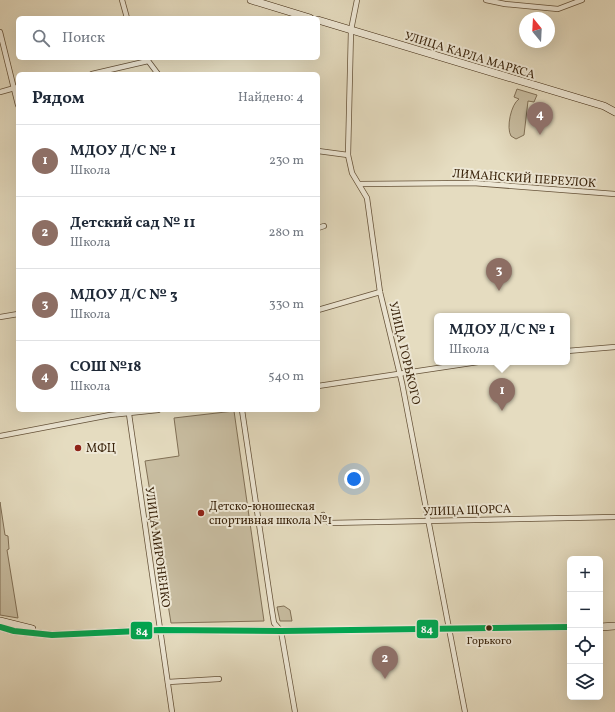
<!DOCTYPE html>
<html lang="ru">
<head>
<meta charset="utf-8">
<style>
	:root { --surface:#fff; --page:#f2f2f3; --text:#1f2937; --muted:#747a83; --line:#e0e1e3; --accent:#8f2418 }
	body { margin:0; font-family:Vollkorn,serif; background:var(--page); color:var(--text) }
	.controls { position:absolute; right:12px; bottom:12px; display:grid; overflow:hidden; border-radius:6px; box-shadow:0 4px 16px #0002 }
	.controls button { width:36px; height:36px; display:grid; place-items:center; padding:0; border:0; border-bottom:1px solid var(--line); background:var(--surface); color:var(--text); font:20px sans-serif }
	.compass { position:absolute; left:519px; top:12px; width:36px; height:36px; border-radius:50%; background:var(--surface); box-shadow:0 4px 16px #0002; rotate:342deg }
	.you { position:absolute; left:354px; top:479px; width:14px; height:14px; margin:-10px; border:3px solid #fff; border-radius:50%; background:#1a73e8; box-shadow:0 0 0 6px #1a73e833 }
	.badge { display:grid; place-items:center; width:26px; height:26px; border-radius:50%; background:var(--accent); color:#fff; font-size:13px; font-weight:700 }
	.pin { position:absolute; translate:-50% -33px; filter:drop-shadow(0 1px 2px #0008) }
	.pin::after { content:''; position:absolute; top:21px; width:14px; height:12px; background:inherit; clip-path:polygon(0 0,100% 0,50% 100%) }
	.popup { position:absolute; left:434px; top:313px; width:136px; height:52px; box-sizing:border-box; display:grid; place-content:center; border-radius:6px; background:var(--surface); filter:drop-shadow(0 1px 3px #0005); font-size:13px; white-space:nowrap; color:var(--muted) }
	.popup b { font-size:15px; color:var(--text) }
	.popup::after { content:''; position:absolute; left:50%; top:100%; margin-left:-8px; border:8px solid transparent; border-top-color:var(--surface) }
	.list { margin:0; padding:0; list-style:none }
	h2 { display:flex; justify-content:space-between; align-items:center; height:52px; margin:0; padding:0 16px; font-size:17px }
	h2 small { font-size:13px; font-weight:400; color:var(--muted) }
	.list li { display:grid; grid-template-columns:26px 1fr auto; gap:12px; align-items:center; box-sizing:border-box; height:72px; padding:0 16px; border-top:1px solid var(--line) }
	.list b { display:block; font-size:15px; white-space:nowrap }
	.list p { margin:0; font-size:13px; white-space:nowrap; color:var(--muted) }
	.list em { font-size:13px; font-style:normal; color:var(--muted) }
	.icon { flex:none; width:22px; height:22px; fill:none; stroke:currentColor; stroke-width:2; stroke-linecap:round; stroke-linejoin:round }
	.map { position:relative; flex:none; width:615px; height:712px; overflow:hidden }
	.search { position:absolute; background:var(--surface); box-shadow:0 4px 16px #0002; left:16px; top:16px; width:304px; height:44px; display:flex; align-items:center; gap:10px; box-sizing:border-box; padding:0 14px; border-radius:6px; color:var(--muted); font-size:15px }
	.panel { position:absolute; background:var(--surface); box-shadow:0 4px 16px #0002; left:16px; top:72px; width:304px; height:340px; border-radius:6px }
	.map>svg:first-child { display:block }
	.green { fill:#c8bda1; stroke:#817056 }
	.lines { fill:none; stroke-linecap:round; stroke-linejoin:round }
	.minor-casing { stroke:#655239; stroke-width:6 }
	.secondary-casing { stroke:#3a240c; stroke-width:8 }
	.minor { stroke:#eee8d6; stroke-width:4.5 }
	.secondary { stroke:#eee8d6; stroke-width:7 }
	.bus-1-casing { stroke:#eee8d6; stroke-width:9 }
	.bus-1 { stroke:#00a651; stroke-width:6 }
	.poi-dot { fill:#8f2418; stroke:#eee8d6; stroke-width:1.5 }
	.bus-dot { fill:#3a240c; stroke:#eee8d6; stroke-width:1.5 }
	.labels { text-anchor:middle; stroke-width:4; stroke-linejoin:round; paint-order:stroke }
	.bus-label { font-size:11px; fill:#3a240c; stroke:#eee8d6 }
	.street-label { font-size:12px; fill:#3a240c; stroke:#eee8d6 }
	.poi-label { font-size:12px; fill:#3a240c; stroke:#eee8d6; text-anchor:start }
	.line-badge { stroke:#eee8d6; stroke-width:1.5 }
	.badge-label { font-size:11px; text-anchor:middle; font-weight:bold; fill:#fff }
</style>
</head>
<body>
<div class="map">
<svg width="615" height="712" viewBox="0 0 615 712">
	<rect width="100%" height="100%" fill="#e5dcc0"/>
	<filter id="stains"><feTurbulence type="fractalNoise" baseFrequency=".005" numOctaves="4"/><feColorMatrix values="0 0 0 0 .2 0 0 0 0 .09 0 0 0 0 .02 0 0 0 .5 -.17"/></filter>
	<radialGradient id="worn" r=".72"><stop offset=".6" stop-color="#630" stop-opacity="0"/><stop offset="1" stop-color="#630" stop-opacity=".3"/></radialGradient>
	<g class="green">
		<path d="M517,89L537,95L534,102L528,101L524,135L516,139L511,136C506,128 511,104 519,99L514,97Z"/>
		<path d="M234,411L264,621L171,623L145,461L179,456L174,418Z"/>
		<path d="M0,502L5,535L8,536L9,549L7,550L18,618L0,615Z"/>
		<path d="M284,606L290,610L292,621H280L277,607Z"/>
	</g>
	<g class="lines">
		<defs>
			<g id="minor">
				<path d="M122,0L127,18"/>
				<path d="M357,0L351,30L348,155L352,173L367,198L380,292L402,383L465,712"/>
				<path d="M486,0L505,4L558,9L582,0"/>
				<path d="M0,32L18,105"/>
				<path d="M146,58L158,74"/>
				<path d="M92,74L148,61"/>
				<path d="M0,92L18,87"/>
				<path d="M318,151L348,155"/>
				<path d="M360,184L473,183L615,194"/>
				<path d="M318,228L324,226"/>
				<path d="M318,310L380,292"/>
				<path d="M0,317L18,314"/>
				<path d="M567,351L615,347"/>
				<path d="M318,386L478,362"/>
				<path d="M242,410L272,611L274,623L281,631L295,712"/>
				<path d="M129,414L172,712"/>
				<path d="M0,436L110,415L158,410"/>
				<path d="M323,515L329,523L615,517"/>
				<path d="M168,682L219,679"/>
			</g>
			<g id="secondary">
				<path d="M251,0L310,18"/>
				<path d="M318,20L604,106L615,112"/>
				<path d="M0,621L32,629"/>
				<path d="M0,627L14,631L52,635L160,630L281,631L570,627"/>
				<path d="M600,627L615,626"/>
			</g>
		</defs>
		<use href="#minor" class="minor-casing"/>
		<use href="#secondary" class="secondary-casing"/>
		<use href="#minor" class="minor"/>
		<use href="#secondary" class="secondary"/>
		<defs>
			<path id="bus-1" d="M0,627L14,631L52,635L160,630L281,631L570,627"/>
		</defs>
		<use href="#bus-1" class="bus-1-casing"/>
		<use href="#bus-1" class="bus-1"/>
	</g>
	<g class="poi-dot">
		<circle cx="78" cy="448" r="4"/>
		<circle cx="201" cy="513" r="4"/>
	</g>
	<circle class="bus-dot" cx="489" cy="628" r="3.5"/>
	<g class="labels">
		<g class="bus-label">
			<text x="489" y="644">Горького</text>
		</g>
		<g class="street-label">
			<text transform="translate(470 55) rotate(17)" y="4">УЛИЦА КАРЛА МАРКСА</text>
			<text transform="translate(524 178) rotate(4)" y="4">ЛИМАНСКИЙ ПЕРЕУЛОК</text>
			<text transform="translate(405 353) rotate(77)" y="4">УЛИЦА ГОРЬКОГО</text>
			<text transform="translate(467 510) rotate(-2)" y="4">УЛИЦА ЩОРСА</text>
			<text transform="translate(158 547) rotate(82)" y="4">УЛИЦА МИРОНЕНКО</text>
		</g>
		<g class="poi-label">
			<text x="86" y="452">МФЦ</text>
			<text x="209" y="510">Детско-юношеская<tspan x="209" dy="14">спортивная школа №1</tspan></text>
		</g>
	</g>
	<g class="line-badge">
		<rect x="416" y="619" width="23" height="20" rx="4" fill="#00a651"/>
		<rect x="130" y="621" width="23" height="19" rx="4" fill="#00a651"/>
	</g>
	<g class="badge-label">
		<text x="427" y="633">84</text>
		<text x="142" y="635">84</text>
	</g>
	<rect width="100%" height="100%" filter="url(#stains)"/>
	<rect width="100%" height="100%" fill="url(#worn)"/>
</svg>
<div class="controls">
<button>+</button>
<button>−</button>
<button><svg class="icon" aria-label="locate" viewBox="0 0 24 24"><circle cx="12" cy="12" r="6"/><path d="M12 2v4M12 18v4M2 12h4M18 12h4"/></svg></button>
<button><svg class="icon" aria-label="layers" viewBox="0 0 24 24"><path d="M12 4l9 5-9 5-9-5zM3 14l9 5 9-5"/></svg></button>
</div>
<svg class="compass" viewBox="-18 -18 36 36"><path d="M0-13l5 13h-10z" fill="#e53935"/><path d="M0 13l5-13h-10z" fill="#747a83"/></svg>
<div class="you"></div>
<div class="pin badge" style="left:502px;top:411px;background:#8d6e63">1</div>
<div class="popup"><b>МДОУ Д/С № 1</b>Школа</div>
<div class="pin badge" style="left:385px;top:679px;background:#8d6e63">2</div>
<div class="pin badge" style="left:499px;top:291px;background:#8d6e63">3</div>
<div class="pin badge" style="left:540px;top:135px;background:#8d6e63">4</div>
<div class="search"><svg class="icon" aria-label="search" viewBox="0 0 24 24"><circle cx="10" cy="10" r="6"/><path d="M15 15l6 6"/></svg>Поиск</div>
<section class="panel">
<h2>Рядом<small>Найдено: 4</small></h2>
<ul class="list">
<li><span class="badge" style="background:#8d6e63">1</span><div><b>МДОУ Д/С № 1</b><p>Школа</p></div><em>230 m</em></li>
<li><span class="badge" style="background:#8d6e63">2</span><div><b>Детский сад № 11</b><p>Школа</p></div><em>280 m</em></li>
<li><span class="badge" style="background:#8d6e63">3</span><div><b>МДОУ Д/С № 3</b><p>Школа</p></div><em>330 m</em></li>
<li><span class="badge" style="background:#8d6e63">4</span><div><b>СОШ №18</b><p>Школа</p></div><em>540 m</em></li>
</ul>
</section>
</div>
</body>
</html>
